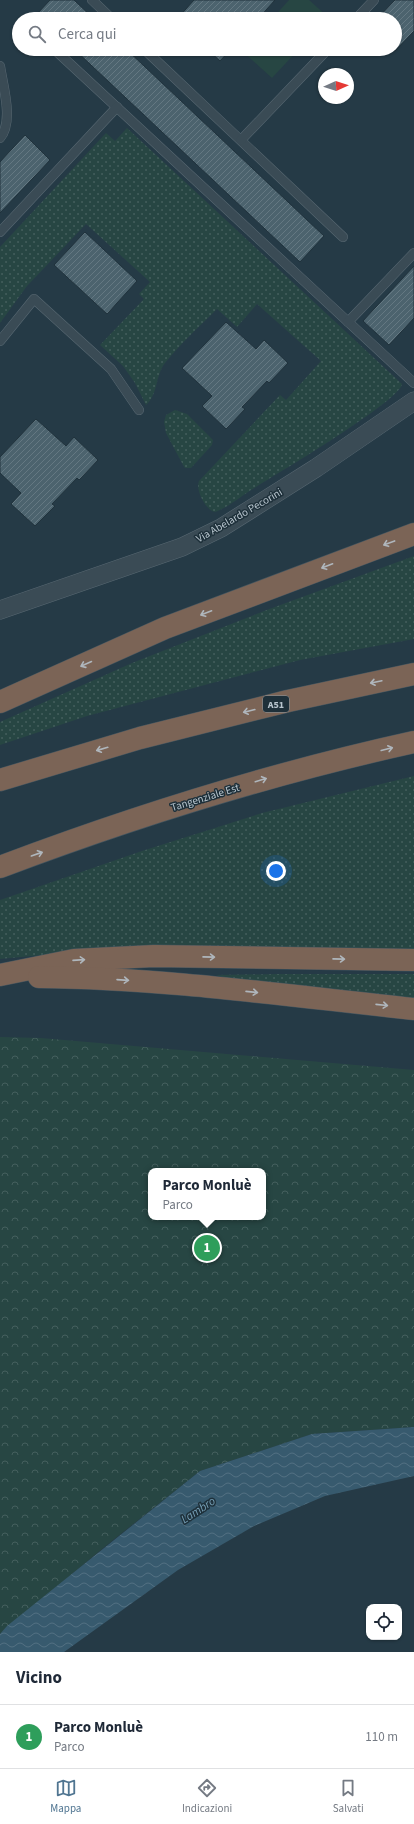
<!DOCTYPE html>
<html lang="it">
<head>
<meta charset="utf-8">
<style>
	:root { --surface:#fff; --page:#f6f6f7; --text:#1f2937; --muted:#747a83; --line:#e0e1e3; --accent:#507591 }
	body { margin:0; font-family:"Source Sans 3",sans-serif; background:var(--page); color:var(--text) }
	.controls { position:absolute; right:12px; bottom:12px; display:grid; overflow:hidden; border-radius:8px; box-shadow:0 1px 3px #0004 }
	.controls button { width:36px; height:36px; display:grid; place-items:center; padding:0; border:0; border-bottom:1px solid var(--line); background:var(--surface); color:var(--text); font:20px sans-serif }
	.compass { position:absolute; left:318px; top:68px; width:36px; height:36px; border-radius:50%; background:var(--surface); box-shadow:0 1px 3px #0004; rotate:87deg }
	.you { position:absolute; left:276px; top:871px; width:14px; height:14px; margin:-10px; border:3px solid #fff; border-radius:50%; background:#1a73e8; box-shadow:0 0 0 6px #1a73e833 }
	.badge { display:grid; place-items:center; width:26px; height:26px; border-radius:50%; background:var(--accent); color:#fff; font-size:13px; font-weight:700 }
	.pin { position:absolute; translate:-50% -50%; border:2px solid #fff; box-shadow:0 1px 4px #0006 }
	.popup { position:absolute; left:148px; top:1168px; width:118px; height:52px; box-sizing:border-box; display:grid; place-content:center; border-radius:8px; background:var(--surface); filter:drop-shadow(0 1px 3px #0005); font-size:13px; white-space:nowrap; color:var(--muted) }
	.popup b { font-size:15px; color:var(--text) }
	.popup::after { content:''; position:absolute; left:50%; top:100%; margin-left:-8px; border:8px solid transparent; border-top-color:var(--surface) }
	.list { margin:0; padding:0; list-style:none }
	h2 { display:flex; justify-content:space-between; align-items:center; height:52px; margin:0; padding:0 16px; font-size:17px }
	h2 small { font-size:13px; font-weight:400; color:var(--muted) }
	.list li { display:grid; grid-template-columns:26px 1fr auto; gap:12px; align-items:center; box-sizing:border-box; height:64px; padding:0 16px; border-top:1px solid var(--line) }
	.list b { display:block; font-size:15px; white-space:nowrap }
	.list p { margin:0; font-size:13px; white-space:nowrap; color:var(--muted) }
	.list em { font-size:13px; font-style:normal; color:var(--muted) }
	.icon { flex:none; width:22px; height:22px; fill:none; stroke:currentColor; stroke-width:2; stroke-linecap:round; stroke-linejoin:round }
	.map { position:relative; flex:none; width:414px; height:1652px; overflow:hidden }
	.search { position:absolute; background:var(--surface); box-shadow:0 1px 3px #0004; left:12px; right:12px; top:12px; height:44px; display:flex; align-items:center; gap:10px; box-sizing:border-box; padding:0 14px; border-radius:22px; color:var(--muted); font-size:15px }
	.sheet { height:116px; background:var(--surface) }
	nav { display:flex; justify-content:space-around; align-items:center; box-sizing:border-box; height:56px; border-top:1px solid var(--line); background:var(--surface); font-size:11px; color:var(--muted) }
	nav a { display:grid; justify-items:center; gap:2px }
	nav .on { color:var(--accent) }
	.map>svg:first-child { display:block }
	.grass { fill:url(#grass-dots) }
	.forest { fill:url(#forest-crowns); fill-rule:evenodd }
	.pitch { fill:#274643 }
	.water { fill:url(#water-waves) }
	.building { fill:url(#building-hatch); stroke:#20323c }
	.lines { fill:none; stroke-linecap:round; stroke-linejoin:round }
	.lane-casing { stroke:#586872; stroke-width:10 }
	.street-casing { stroke:#586872; stroke-width:19 }
	.highway-casing { stroke:#44555f; stroke-width:23 }
	.lane { stroke:#3a4b55; stroke-width:9 }
	.street { stroke:#3a4b55; stroke-width:18 }
	.highway { stroke:#7b6456; stroke-width:22 }
	.oneway { stroke:#afb6bc }
	.labels { text-anchor:middle; stroke-width:3; stroke-linejoin:round; paint-order:stroke }
	.shield { fill:#1e303a; stroke:#8a98a2; stroke-width:1 }
	.shield-label { font-size:10px; font-weight:bold; fill:#b8c5ce }
	.street-label { font-size:11px; fill:#b8c5ce; stroke:#1e303a }
	.water-label { font-size:12px; font-style:italic; fill:#759eb4; stroke:#1e303a }
</style>
</head>
<body>
<div class="map">
<svg width="414" height="1652" viewBox="0 0 414 1652">
	<defs>
		<pattern id="grass-dots" width="8" height="8" patternUnits="userSpaceOnUse"><rect width="8" height="8" fill="#274643"/><path d="M2 2h.1M6 6h.1" fill="none" stroke="#445f5d" stroke-width="1.8" stroke-linecap="round"/></pattern>
		<pattern id="forest-crowns" width="20" height="18" patternUnits="userSpaceOnUse"><rect width="20" height="18" fill="#274643"/><path d="M2 6a3 3 0 1 1 6 0M12 15a3 3 0 1 1 6 0" fill="none" stroke="#445f5d"/></pattern>
		<pattern id="water-waves" width="16" height="10" patternUnits="userSpaceOnUse"><rect width="16" height="10" fill="#375a6e"/><path d="M0 5q4-4 8 0t8 0" fill="none" stroke="#527082"/></pattern>
		<pattern id="building-hatch" width="6" height="6" patternUnits="userSpaceOnUse"><rect width="6" height="6" fill="#4c636e"/><path d="M-1 1l2-2M0 6l6-6M5 7l2-2" fill="none" stroke="#647882"/></pattern>
	</defs>
	<rect width="100%" height="100%" fill="#253a46"/>
	<g class="grass">
		<path d="M127,128L402,384C400,401 272,477 251,490C240,497 227,508 215,512C206,511 195,490 199,481L280,395L286,400L321,361L257,304L237,327L217,309C200,326 180,344 165,363C155,376 158,395 146,405L135,383L123,366L100,345L144,299L139,294L150,282L86,224L27,286L0,323V247L106,133L115,141Z"/>
		<path d="M175,410L187,414L213,440L212,445L191,468H185L183,465L166,433L164,422L166,415Z"/>
		<path d="M414,556V639L300,660L87,716L0,745V722L132,663L264,611Z"/>
		<path d="M414,776V953L75,952L0,959V900L142,851L262,813Z"/>
		<path d="M278,974H414V1000L241,983L216,975Z"/>
	</g>
	<path class="forest" d="M0,1037L41,1038L414,1070V1427L312,1434L200,1471L108,1544L0,1634ZM151,1171H263V1217H151Z"/>
	<g class="pitch">
		<path d="M289,0H309L328,17L326,19H272Z"/>
		<path d="M244,49H299L272,78L242,51Z"/>
	</g>
	<path class="water" d="M414,1427V1476L325,1496L254,1526L178,1570L64,1652H0V1634L7,1626L200,1471L312,1434Z"/>
	<g class="building">
		<path d="M50,0H74L94,19H43L37,14Z"/>
		<path d="M194,0H275L258,19H177Z"/>
		<path d="M395,0H414V31L395,51V19H377Z"/>
		<path d="M74,49H126L324,236L300,262Z"/>
		<path d="M207,49H231L220,61Z"/>
		<path d="M25,135L50,160L0,213V162Z"/>
		<path d="M85,232L137,281L107,314L54,265Z"/>
		<path d="M414,266V318L389,345L363,321Z"/>
		<path d="M226,322L256,349L264,340L288,363L269,383L267,381L242,407L245,409L226,429L202,406L212,396L182,368Z"/>
		<path d="M36,419L66,446L74,437L98,460L79,480L77,478L52,504L55,506L35,526L11,504L21,493L0,473V457Z"/>
	</g>
	<g class="lines">
		<defs>
			<g id="lane">
				<path d="M92,0L112,19"/>
				<path d="M356,19L374,0"/>
				<path d="M54,49L414,383"/>
				<path d="M144,49L343,237"/>
				<path d="M0,66C3,86 14,122 0,138"/>
				<path d="M241,140L328,49"/>
				<path d="M0,232L117,107"/>
				<path d="M348,322L414,253"/>
				<path d="M0,341L34,299L111,369L139,410"/>
			</g>
			<path id="street" d="M0,610L182,547L221,528L316,468L414,401"/>
			<g id="highway">
				<path d="M0,702L165,628L414,534"/>
				<path d="M0,780L140,738L288,701L414,674"/>
				<path d="M0,867C135,816 273,773 414,742"/>
				<path d="M0,975L74,960L154,956L414,960"/>
				<path d="M39,977C164,978 290,996 414,1009"/>
			</g>
		</defs>
		<use href="#lane" class="lane-casing"/>
		<use href="#street" class="street-casing"/>
		<use href="#highway" class="highway-casing"/>
		<use href="#lane" class="lane"/>
		<use href="#street" class="street"/>
		<use href="#highway" class="highway"/>
	</g>
	<defs><path id="oneway-shaft" d="M-6 0H5M1.5-3L5.5 0L1.5 3" fill="none" stroke-width="1.6" stroke-linecap="round" stroke-linejoin="round"/></defs>
	<g class="oneway">
		<use href="#oneway-shaft" transform="translate(389 543) rotate(160)"/>
		<use href="#oneway-shaft" transform="translate(327 566) rotate(159)"/>
		<use href="#oneway-shaft" transform="translate(206 613) rotate(159)"/>
		<use href="#oneway-shaft" transform="translate(86 664) rotate(156)"/>
		<use href="#oneway-shaft" transform="translate(376 682) rotate(168)"/>
		<use href="#oneway-shaft" transform="translate(249 711) rotate(166)"/>
		<use href="#oneway-shaft" transform="translate(102 749) rotate(164)"/>
		<use href="#oneway-shaft" transform="translate(387 749) rotate(-14)"/>
		<use href="#oneway-shaft" transform="translate(261 780) rotate(-17)"/>
		<use href="#oneway-shaft" transform="translate(37 854) rotate(-19)"/>
		<use href="#oneway-shaft" transform="translate(209 957) rotate(1)"/>
		<use href="#oneway-shaft" transform="translate(339 959) rotate(1)"/>
		<use href="#oneway-shaft" transform="translate(79 960) rotate(-4)"/>
		<use href="#oneway-shaft" transform="translate(123 980) rotate(4)"/>
		<use href="#oneway-shaft" transform="translate(252 992) rotate(6)"/>
		<use href="#oneway-shaft" transform="translate(382 1005) rotate(6)"/>
	</g>
	<g class="labels">
		<rect class="shield" x="263" y="696" width="26" height="16" rx="3"/>
		<g class="shield-label">
			<text x="276" y="708">A51</text>
		</g>
		<g class="street-label">
			<text transform="translate(239 515) rotate(-30)" y="4">Via Abelardo Pecorini</text>
			<text transform="translate(205 797) rotate(-17)" y="4">Tangenziale Est</text>
		</g>
		<g class="water-label">
			<text transform="translate(198 1510) rotate(-33)" y="4">Lambro</text>
		</g>
	</g>
</svg>
<div class="controls">
<button><svg class="icon" aria-label="locate" viewBox="0 0 24 24"><circle cx="12" cy="12" r="6"/><path d="M12 2v4M12 18v4M2 12h4M18 12h4"/></svg></button>
</div>
<svg class="compass" viewBox="-18 -18 36 36"><path d="M0-13l5 13h-10z" fill="#e53935"/><path d="M0 13l5-13h-10z" fill="#747a83"/></svg>
<div class="you"></div>
<div class="pin badge" style="left:207px;top:1248px;background:#2e9e5b">1</div>
<div class="popup"><b>Parco Monluè</b>Parco</div>
<div class="search"><svg class="icon" aria-label="search" viewBox="0 0 24 24"><circle cx="10" cy="10" r="6"/><path d="M15 15l6 6"/></svg>Cerca qui</div>
</div>
<section class="sheet">
<h2>Vicino<small></small></h2>
<ul class="list">
<li><span class="badge" style="background:#2e9e5b">1</span><div><b>Parco Monluè</b><p>Parco</p></div><em>110 m</em></li>
</ul>
</section>
<nav>
<a class="on"><svg class="icon" aria-label="map" viewBox="0 0 24 24"><path d="M3 6l6-2 6 2 6-2v14l-6 2-6-2-6 2zM9 4v14M15 6v14"/></svg>Mappa</a>
<a><svg class="icon" aria-label="directions" viewBox="0 0 24 24"><path d="M12 3l9 9-9 9-9-9zM9 14v-3h6M13 9l2 2-2 2"/></svg>Indicazioni</a>
<a><svg class="icon" aria-label="saved" viewBox="0 0 24 24"><path d="M7 4h10v16l-5-4-5 4z"/></svg>Salvati</a>
</nav>
</body>
</html>
